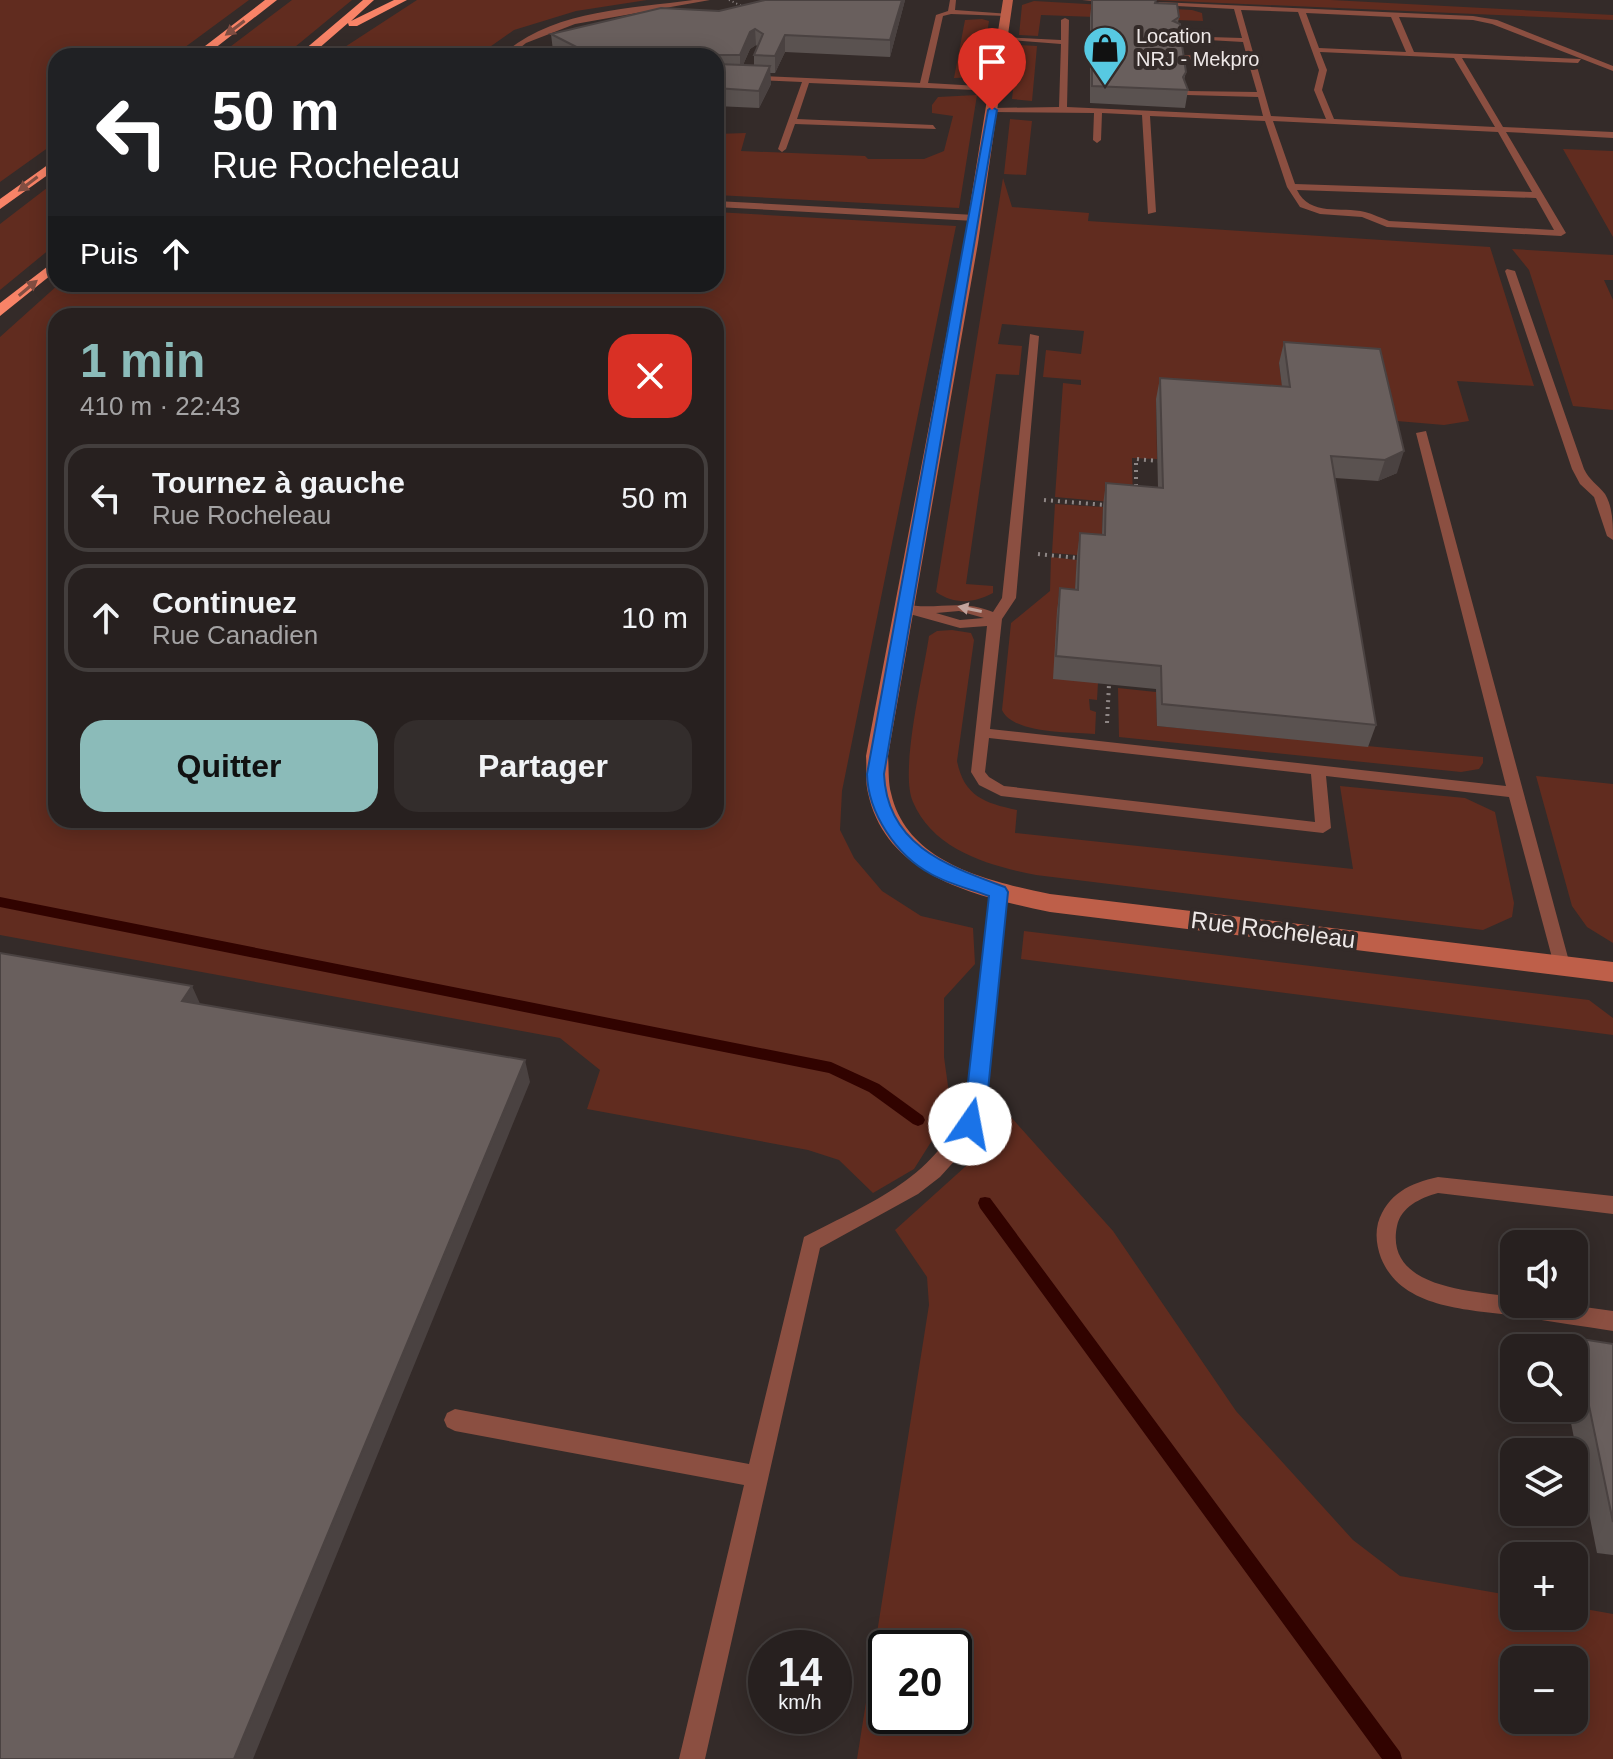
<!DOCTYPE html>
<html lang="fr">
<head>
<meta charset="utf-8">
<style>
  :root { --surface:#27201f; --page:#332d2c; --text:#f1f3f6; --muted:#a4a3a4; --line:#433e3d; --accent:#8bbbb9 }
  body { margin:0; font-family:Helvetica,sans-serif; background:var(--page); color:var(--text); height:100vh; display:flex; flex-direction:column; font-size:30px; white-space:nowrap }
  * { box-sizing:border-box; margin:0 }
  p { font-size:26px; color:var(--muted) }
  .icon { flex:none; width:44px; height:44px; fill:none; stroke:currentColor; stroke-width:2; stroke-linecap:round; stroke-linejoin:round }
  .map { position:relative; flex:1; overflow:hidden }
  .drawer { position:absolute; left:48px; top:308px; width:676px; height:520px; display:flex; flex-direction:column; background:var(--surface); border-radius:24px; box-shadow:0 4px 20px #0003,0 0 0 2px var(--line) }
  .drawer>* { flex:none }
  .guide { position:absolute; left:48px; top:48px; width:676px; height:244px; border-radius:24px; box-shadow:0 4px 20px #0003,0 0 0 2px var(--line); background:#202124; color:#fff; overflow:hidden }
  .buttons { position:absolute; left:1500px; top:1230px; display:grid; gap:16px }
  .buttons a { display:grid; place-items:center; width:88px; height:88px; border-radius:16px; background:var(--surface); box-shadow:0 4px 20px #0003,0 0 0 2px var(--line); font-size:40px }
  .speed { position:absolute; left:748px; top:1630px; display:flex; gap:16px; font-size:40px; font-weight:700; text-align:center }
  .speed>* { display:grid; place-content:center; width:104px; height:104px; border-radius:50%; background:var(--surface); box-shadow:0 4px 20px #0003,0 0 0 2px var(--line); line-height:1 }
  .speed small { font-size:20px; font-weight:400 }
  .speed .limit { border:4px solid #111; border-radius:12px; background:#fff; color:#111 }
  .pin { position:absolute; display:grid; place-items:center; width:68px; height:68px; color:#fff; margin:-82px -34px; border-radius:50% 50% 50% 0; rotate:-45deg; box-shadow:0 0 8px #0007 }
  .pin .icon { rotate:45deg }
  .me { position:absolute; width:88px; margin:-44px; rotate:12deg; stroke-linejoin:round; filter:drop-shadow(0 0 6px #0008) }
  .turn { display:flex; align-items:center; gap:28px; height:168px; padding:0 32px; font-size:36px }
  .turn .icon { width:104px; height:104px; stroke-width:2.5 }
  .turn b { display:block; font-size:56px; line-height:68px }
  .then { display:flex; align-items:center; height:76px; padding:0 32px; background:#0003; gap:16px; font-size:30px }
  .round { display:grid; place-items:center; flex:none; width:84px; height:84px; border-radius:24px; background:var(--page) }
  .summary { display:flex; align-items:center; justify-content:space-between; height:136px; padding:0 32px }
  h1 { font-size:48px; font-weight:600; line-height:60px; color:var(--accent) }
  .action { display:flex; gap:16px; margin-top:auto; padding:16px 32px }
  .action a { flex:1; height:92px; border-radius:24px; background:var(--accent); color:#111; font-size:32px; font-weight:600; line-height:92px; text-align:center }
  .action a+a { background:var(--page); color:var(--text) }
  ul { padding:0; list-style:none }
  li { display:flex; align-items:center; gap:24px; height:108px; margin:0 16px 12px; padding:0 16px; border:4px solid var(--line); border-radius:24px }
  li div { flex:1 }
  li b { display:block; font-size:30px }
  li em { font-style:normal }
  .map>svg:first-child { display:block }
</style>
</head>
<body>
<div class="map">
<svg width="1613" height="1759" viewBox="0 0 1613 1759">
  <rect width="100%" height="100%" fill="#342b29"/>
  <!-- green -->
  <path fill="#612c1f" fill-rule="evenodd" d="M0,0H249L173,56H56V142L0,182Z
    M292,0H352L284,56H218Z
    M417,0H647L576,11L514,30L477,56H331Z
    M1152,0H1331L1613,15V20Z
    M1034,1L1192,10L1202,13L1203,21L1041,15L1038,36L1019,35L1022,5Z
    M982,19L989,21L980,77L954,78L965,20Z
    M1018,45L1037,46L1032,101L1012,99Z
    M977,95L959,208L716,195V151H722L726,137L716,134L746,133L741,151L865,156L868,159H924L944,151L953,116L932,113V105L938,97Z
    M1010,119L1032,121L1026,175L1004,174Z
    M1563,149L1613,151V237Z
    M1003,178L1012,207L1089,213L1088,221L1490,247L1534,386L1457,381L1469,421L1444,425L1385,420L1279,363L1285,408L1156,399L1157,459L1132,458L1133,504L1055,497L1063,383L1081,385V380L1043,377L1046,350L1081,354L1084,331L1002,324L998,344L1022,346L1019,375L996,374L966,584L993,586V593C974,603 955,605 936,592Z
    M56,181V244L0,290V224Z
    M716,212L956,226L842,791L840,830L854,858L882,891L921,916L973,928L975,964L944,998V1057L952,1115L943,1123L914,1169L873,1193L839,1160L808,1150L587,1109L600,1070L560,1038L0,935V337L59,284H716ZM56,316H716V820H56Z
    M1512,249L1613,255V280H1604L1613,300V410L1573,406L1529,270Z
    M1055,504L1103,507L1101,557L1052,553Z
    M1051,557L1077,560L1074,612L1098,683L1097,700L1089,699L1090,710L1096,712L1095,734C1071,732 1013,734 1002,710L1011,623L1050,591Z
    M952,630L971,633L974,640L957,761C964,796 984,803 1017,810L1015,833L1353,869L1340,786L1465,798L1495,812L1514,903L1512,917L1483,930L1036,875C990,866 933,850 913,802C899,771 924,672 929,636L937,631Z
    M1118,688L1156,692L1157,726L1483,757V763L1479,769L1461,772L1119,737Z
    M1536,776L1613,784V943L1587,927L1572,906Z
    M1024,931L1589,1000L1613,1018V1035L1021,959Z
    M1001,1106L1113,1231L1236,1411L1353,1540L1400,1576L1514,1596V1616H1574V1607L1613,1614V1759H857L929,1305L927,1277L895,1230L966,1166L993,1150ZM886,1648H954V1716H886ZM1514,1660H1574V1720H1514Z"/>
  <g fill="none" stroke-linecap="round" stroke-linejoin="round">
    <!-- stream -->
    <path fill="#310300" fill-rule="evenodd" d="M0,897L831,1062L879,1084L923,1116L925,1120L923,1124L918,1126L913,1124L869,1092L829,1073L0,907Z
      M985,1197L990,1198L1400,1752L1402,1759H1382L980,1208L978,1203L980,1198Z"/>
    <!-- path-far1 -->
    <path stroke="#8e8685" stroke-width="2" stroke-dasharray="1 3" stroke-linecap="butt" d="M729,0L746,8"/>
    <!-- path -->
    <path stroke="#8e8685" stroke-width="4" stroke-dasharray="2 5" stroke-linecap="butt" d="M1136,493V459L1158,461
      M1044,500L1106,505
      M1038,554L1077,558
      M1107,723L1109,684"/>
    <!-- lane -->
    <path fill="#8b4f41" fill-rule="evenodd" d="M693,0H710L575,24L526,43L510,56H501C551,10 629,9 693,0Z
      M950,0H956L955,10L1010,14L1006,16L951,14L943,16L928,83L996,87L999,91L809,83L797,119L933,125L936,129L795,124L786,149L782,152L778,149L802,82L716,78V74L920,83L936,15L948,11Z
      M1082,0H1127L1131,2L1127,4Z
      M1159,2L1473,16L1497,20L1613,66V71L1492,24L1473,20L1399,17L1414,52L1581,59L1578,63L1462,58L1503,127L1613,132V138L1506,132L1566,233L1561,236L1387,227L1362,217L1320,214L1300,207L1287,187L1265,121L1150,116L1156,212L1148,214L1142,115L1102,113L1101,140L1097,143L1093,140L1094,113L992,112L988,110L992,108L1059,107L1061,44L998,39L1002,37L1061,40V20L1065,18L1069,20L1067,107L1263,116L1258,97L1187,95L1183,93L1187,91L1257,92L1248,61L1179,59L1175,57L1179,55L1247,57L1243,42L1173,38L1177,36L1242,38L1234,9L1157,5ZM1241,10L1298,12L1319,70L1314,90L1326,119L1271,116ZM1306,13L1391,17L1406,52L1319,48ZM1320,52L1454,58L1495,127L1334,119L1322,90L1327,70ZM1273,121L1498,132L1532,192L1295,184ZM1297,190L1536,198L1554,230L1389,221C1381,218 1373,214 1365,212C1341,206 1310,217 1297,190Z
      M716,201L975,215L980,218L975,221L716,207Z
      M1507,269L1515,271L1584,469C1589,480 1598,485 1605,494C1613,507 1613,525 1613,540L1607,536L1594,497L1580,484L1572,469L1505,271Z
      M1030,334L1039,336L1016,598L1002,619L990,729L1506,786L1416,433L1426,431L1570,965L1568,970H1556L1554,965L1509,797L1326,776L1331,828L1323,833L1001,796L979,785L971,772L987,626L960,628L899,611L897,608L904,604C935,611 960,598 993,612L1002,598ZM959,611L984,618L960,620L936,613ZM989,738L1311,774L1315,822L1004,786L989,777L985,772Z
      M999,886L1007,892L986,1100L973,1133L958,1157L940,1177L918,1194L820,1248L705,1759H679L744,1485L455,1431L447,1427L444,1420L447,1413L455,1409L749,1464L804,1237C873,1201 938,1178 968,1100L991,892Z
      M1438,1177L1613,1196V1214L1438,1193C1420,1198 1401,1207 1397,1226C1384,1289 1474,1291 1514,1297V1304H1563L1613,1311V1331C1581,1326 1548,1321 1516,1316C1470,1309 1402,1310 1381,1258C1377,1247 1375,1235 1378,1223C1387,1194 1410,1183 1438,1177Z"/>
    <!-- secondary -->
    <path fill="#be5f49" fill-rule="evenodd" d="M1003,0H1013L978,243L888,756C889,768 888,782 891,793C907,864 989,881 1050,894L1613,962V982L1050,912C978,897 886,877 868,793C865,782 867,768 866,756L964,243Z"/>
    <!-- highway -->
    <path fill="#f88367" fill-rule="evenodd" d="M265,0H277L205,56H192Z
      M363,0H374L351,21L394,0H407L357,26H349L348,23L310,56H297Z
      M56,159V169L0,209V199Z
      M56,260V271L0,316V303Z"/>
  </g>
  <!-- wall -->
  <path fill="#5a5250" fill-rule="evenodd" d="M765,0H905L890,57L785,52L775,73H770L771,84L759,108L716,106V56H563L553,51L551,34L719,11ZM756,45L758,47L754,55V65H743L750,49Z
    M1092,0L1155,3L1179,17L1178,23L1180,44L1186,72L1184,80L1188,90L1185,108L1090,103V17Z
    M1284,342L1397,473L1378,481L1335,478L1376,725L1368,747L1157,726L1156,689L1053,679L1057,611L1060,588L1075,590L1077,555L1080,533L1102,535L1103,505L1106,483L1158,488L1156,399L1160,378L1282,387L1279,363Z
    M1575,1338L1613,1344V1555L1597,1553L1568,1408H1574V1348H1567Z"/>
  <!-- shaded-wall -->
  <path fill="#4a4241" d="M902,0H905L890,57V40Z
    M755,29L756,45L750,49L740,72V55L750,32Z
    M785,35V52L775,73V56Z
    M770,66L771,84L759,108V91Z
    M1404,451L1397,473L1378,481L1385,460Z
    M192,986L202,1008L182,1001Z
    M525,1060L530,1082L253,1759H234Z"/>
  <!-- building -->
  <path fill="#695f5d" stroke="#4a4241" stroke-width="2" d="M765,0H902L890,40L785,35L775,56L754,55L763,34L755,29L750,32L740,55H713V56H594L551,34L661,8L719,11Z
    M1092,0H1156L1155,3L1177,4L1179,17L1173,21L1180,24L1181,35L1175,41L1182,45L1186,72L1183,77L1188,90L1092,86Z
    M716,64L770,66L759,91L716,88Z
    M1284,342L1380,349L1404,451L1385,460L1331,456L1376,725L1162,704L1161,666L1056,656L1060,588L1078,590L1080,533L1105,535L1106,483L1163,488L1160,378L1290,387Z
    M0,953L192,986L182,1001L525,1060L234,1759H0Z
    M1575,1338L1613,1344V1522Z"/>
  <!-- one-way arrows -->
  <defs><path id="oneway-solid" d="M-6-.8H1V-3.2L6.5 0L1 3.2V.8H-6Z" transform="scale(2)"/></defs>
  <g fill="#824e42">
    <use href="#oneway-solid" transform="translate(235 28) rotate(143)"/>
    <use href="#oneway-solid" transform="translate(28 184) rotate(143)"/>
    <use href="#oneway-solid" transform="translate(28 288) rotate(-40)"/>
  </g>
  <use fill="#c1a39c" href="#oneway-solid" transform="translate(970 609) rotate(-168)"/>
  <!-- route -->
  <path fill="#1a73e8" stroke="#114b97" stroke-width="2" d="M992,107L997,110L884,774C887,846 948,866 1005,887L1008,892L987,1100L978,1130L970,1133L963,1130L960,1124L966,1100L989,896C970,889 949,884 931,874C896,855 868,813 867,774L988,110Z"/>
  <!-- icons -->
  <defs>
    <g id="shop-pin" transform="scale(2.3)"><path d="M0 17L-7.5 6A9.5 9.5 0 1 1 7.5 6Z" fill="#57c9e2" stroke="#342b29"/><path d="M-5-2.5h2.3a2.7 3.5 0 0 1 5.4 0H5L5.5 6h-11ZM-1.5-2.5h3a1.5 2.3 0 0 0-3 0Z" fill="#111"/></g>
  </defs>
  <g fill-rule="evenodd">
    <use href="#shop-pin" x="1105" y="48"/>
  </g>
  <g text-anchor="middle" stroke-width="8" stroke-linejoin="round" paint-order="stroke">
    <!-- far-poi labels -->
    <g font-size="20" fill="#eee8e7" stroke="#342b29" text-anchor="start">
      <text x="1136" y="43">Location<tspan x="1136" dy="23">NRJ - Mekpro</tspan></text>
    </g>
    <!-- street labels -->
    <g font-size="24" fill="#eee8e7" stroke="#342b29">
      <text transform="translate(1273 930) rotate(7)" y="8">Rue Rocheleau</text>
    </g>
  </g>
</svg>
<div class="buttons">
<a><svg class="icon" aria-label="sound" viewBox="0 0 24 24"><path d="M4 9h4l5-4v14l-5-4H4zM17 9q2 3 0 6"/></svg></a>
<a><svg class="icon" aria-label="search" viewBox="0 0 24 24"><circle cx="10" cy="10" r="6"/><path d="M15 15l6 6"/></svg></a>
<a><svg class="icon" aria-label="layers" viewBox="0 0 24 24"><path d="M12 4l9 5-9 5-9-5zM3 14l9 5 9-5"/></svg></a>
<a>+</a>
<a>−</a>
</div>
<div class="speed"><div>14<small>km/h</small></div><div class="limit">20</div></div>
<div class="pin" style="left:992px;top:110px;background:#d93025"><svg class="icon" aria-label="arrive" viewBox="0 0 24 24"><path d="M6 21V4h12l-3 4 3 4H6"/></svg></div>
<svg class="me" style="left:970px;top:1124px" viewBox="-20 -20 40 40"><circle r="19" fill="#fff"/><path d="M0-13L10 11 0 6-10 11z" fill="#1a73e8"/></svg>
<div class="guide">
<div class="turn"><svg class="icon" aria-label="left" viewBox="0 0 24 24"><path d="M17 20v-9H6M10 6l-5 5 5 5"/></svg><div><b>50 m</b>Rue Rocheleau</div></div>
<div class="then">Puis<svg class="icon" aria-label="ahead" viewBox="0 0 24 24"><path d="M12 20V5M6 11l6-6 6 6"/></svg></div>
</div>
<section class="drawer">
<div class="summary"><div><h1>1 min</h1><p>410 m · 22:43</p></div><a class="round" style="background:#d93025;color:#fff"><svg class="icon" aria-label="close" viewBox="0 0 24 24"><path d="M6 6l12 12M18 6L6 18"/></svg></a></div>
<ul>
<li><svg class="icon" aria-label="left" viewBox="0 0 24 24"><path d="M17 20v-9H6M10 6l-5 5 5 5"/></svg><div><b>Tournez à gauche</b><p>Rue Rocheleau</p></div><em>50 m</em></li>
<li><svg class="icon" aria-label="ahead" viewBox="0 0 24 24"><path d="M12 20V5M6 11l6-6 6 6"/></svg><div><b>Continuez</b><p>Rue Canadien</p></div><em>10 m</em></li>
</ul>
<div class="action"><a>Quitter</a><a>Partager</a></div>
</section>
</div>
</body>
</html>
